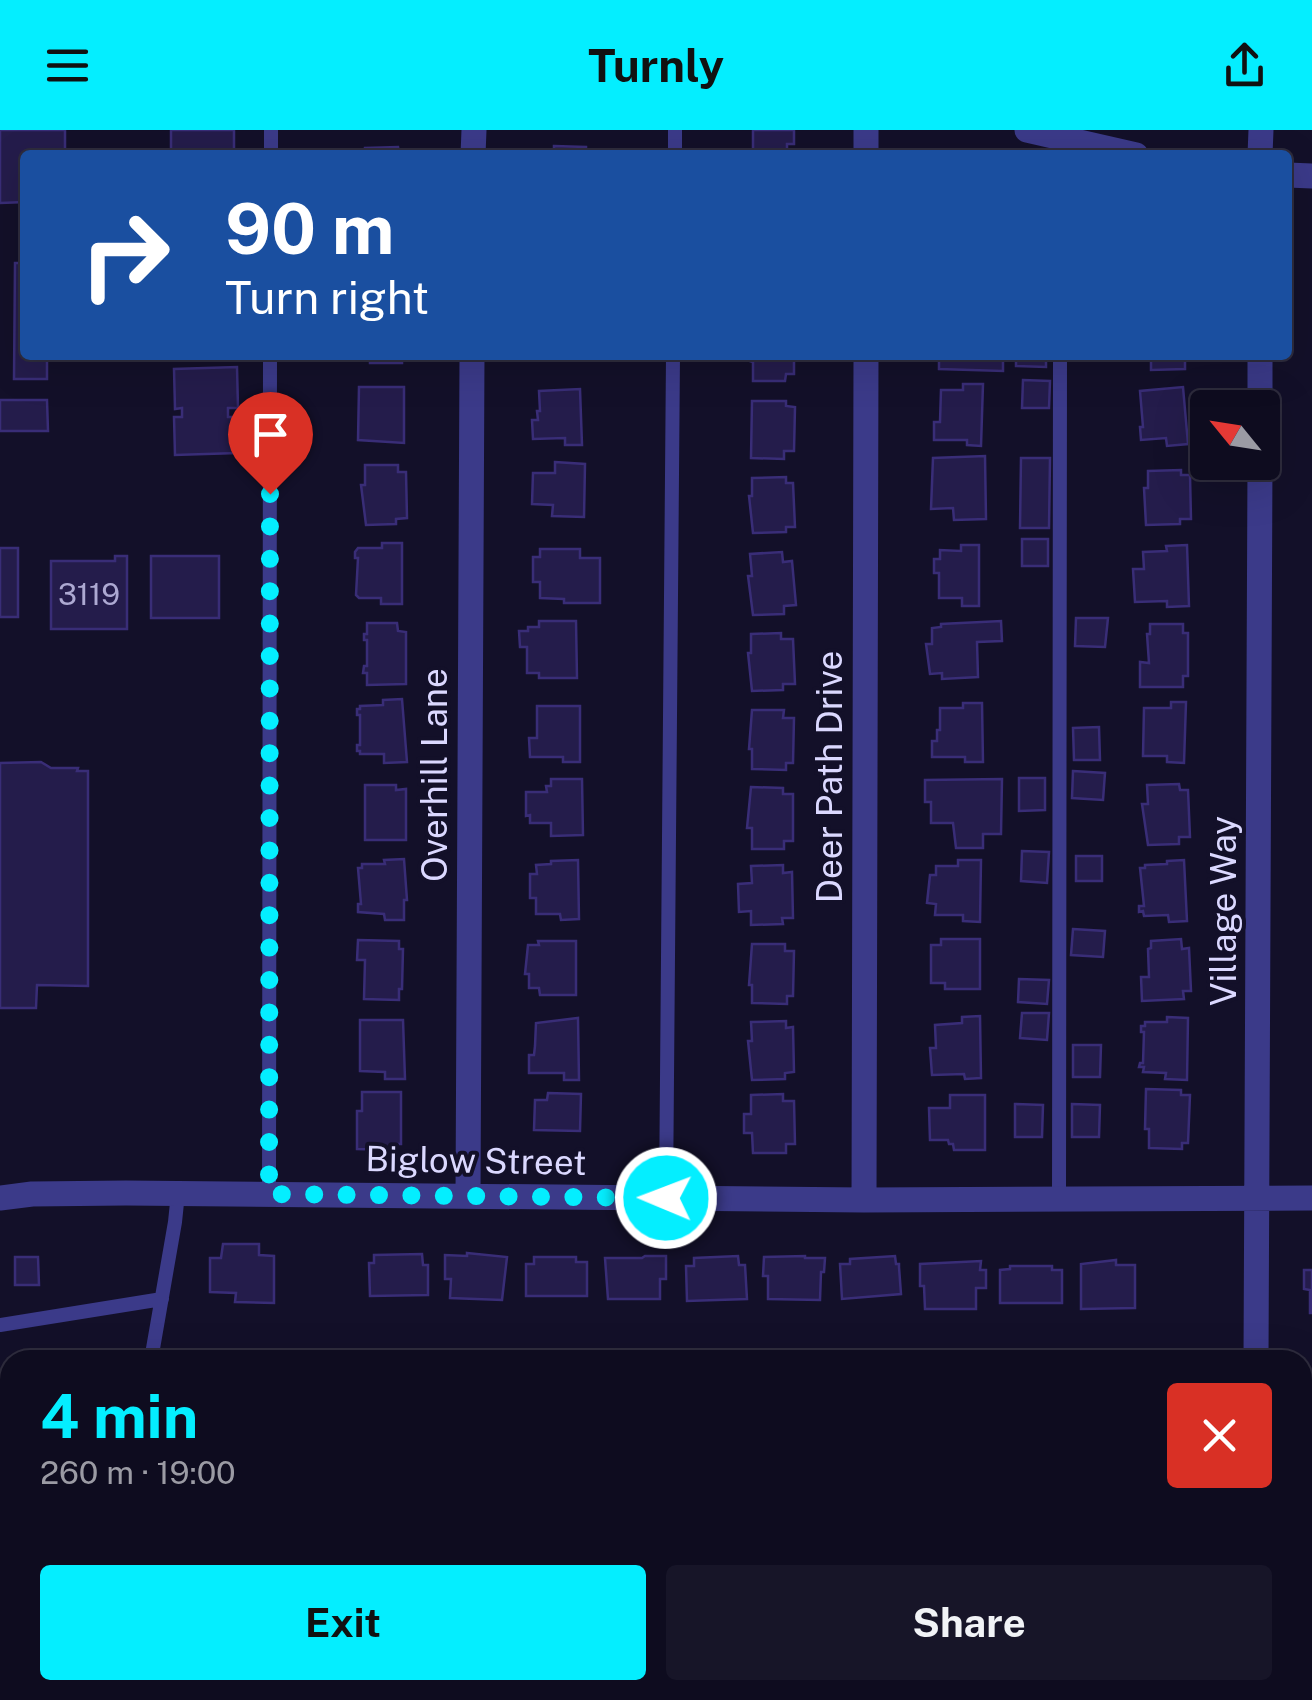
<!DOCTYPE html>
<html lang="en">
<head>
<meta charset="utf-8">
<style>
  :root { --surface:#0e0c1f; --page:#171528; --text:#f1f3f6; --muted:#9b9ba4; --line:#2e2c3d; --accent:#04eeff }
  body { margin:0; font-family:"Public Sans",sans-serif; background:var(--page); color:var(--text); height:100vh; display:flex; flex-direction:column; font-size:38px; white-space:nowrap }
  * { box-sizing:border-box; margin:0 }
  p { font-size:32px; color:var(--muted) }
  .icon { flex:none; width:55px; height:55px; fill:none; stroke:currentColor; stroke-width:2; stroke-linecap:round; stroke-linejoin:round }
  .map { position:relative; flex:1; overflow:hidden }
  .drawer { position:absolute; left:0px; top:1220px; width:1312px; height:350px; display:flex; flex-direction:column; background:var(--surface); border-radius:30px 30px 0 0; box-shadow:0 10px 40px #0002,0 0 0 2px var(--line) }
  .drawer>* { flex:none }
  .hud { position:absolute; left:20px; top:20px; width:1272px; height:210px; border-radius:10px; box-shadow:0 10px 40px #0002,0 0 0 2px var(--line); background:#1a4fa0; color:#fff; overflow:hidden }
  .needle { width:65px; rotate:300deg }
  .controls { position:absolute; left:1190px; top:260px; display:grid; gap:20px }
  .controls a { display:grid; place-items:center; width:90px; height:90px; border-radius:10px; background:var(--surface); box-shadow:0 10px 40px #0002,0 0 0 2px var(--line); font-size:50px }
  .pin { position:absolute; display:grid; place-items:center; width:85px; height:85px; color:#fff; margin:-102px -42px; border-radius:50% 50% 50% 0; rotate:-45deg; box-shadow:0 0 10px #0007 }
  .pin .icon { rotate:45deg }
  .me { position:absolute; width:110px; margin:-55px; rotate:271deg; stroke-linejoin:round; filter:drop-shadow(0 0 8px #0008) }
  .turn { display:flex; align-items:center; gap:35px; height:210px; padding:0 40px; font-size:45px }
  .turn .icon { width:130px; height:130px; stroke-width:2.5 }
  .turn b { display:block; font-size:70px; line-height:85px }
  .round { display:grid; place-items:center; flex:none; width:105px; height:105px; border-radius:10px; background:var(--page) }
  .head { display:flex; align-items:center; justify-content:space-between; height:170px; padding:0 40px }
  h1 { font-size:60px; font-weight:700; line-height:75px; color:var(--accent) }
  .button { display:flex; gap:20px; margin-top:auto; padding:20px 40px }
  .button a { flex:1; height:115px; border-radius:10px; background:var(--accent); color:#111; font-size:40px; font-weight:700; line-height:115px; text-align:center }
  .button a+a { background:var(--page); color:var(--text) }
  header { display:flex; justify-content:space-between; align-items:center; height:130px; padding:0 40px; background:var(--accent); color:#111; font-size:45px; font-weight:700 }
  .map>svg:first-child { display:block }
</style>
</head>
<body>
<header><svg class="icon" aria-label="menu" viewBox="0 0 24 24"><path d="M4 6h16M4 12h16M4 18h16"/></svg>Turnly<svg class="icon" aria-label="share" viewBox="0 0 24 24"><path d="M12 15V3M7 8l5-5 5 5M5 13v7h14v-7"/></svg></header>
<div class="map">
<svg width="1312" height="1570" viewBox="0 0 1312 1570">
  <rect width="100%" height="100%" fill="#131029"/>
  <!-- building -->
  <path fill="#241c4b" stroke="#392d77" stroke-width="2.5" d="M0,0H65V25H25V72L0,73Z
    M171,0H234V25H171Z
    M753,0H794V14H787V19L753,20Z
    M554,16L586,17V25H554Z
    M398,17L399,24L406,25H365V18Z
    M15,133H25V225H47V249H14Z
    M370,225H402V233H370Z
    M750,225H794V244H786L785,251H753V232L750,231Z
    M939,225H1003V241L939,239Z
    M1016,225H1046V237L1016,236Z
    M1147,225H1192V230H1185V239L1151,240V230H1147Z
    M237,237L238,278H228V287H236L237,323L175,325L174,287H182V278L175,279L174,239Z
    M1023,250L1050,251L1049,278H1022Z
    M963,254H983L981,316L967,315V310H934V292H940L941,260H963Z
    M359,257H404V313L358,310Z
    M1183,257L1188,314L1167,316L1166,308L1141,310L1140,297H1143L1140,261Z
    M580,259L582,315H565V308L533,309L532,290H538L537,281H540L539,261Z
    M0,270H47L48,301H0Z
    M752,271H786V276L795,277L794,321H784V329L751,328Z
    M985,326L986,389L954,390L953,378L931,379L933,328Z
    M1021,328H1050L1049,398H1020Z
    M555,332L585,334L584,387L552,386L553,375L532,374L533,343H555Z
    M365,335H398V342H406L407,388L396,389V394L366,395L361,355H365Z
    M1181,340V345H1190L1191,389H1180V394L1146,395L1144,358H1148V341Z
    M786,347V353H793L795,397H786V402L753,403L749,366H752V348Z
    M1022,409H1048V436H1022Z
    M382,413H402V474H381V468H359L356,465L358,428H355V422L358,418H382Z
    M961,415H979V476H962V468H939V443H934V429H940V420L961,421Z
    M1187,415L1189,476L1167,477V471L1135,472L1133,439H1144L1143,422L1167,421L1166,416Z
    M0,418H18V487H0Z
    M540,419H580V428H600V473H564V469L540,468V452H533V427H540Z
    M782,422L783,432L792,431L796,475L784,476V484L753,485L748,446H752L750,424Z
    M115,426H127V499H51V431H115Z
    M151,426H219V488H151Z
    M1076,488H1108L1105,517L1075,516Z
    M539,491H576L577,548H539V543H527V517H520L519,501H528V497H539Z
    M1001,491L1002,511L977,512L978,547L942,549V543L930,544L926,514H932V498L941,497V494Z
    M367,493H397L398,501L406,502V554L367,555V543H363L364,536H367V510H364V504H367Z
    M1150,494H1183V503H1188V546H1183V557H1140V532L1149,533L1147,504H1150Z
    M781,503V509H793L795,554H783V560L752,561L748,523H751V504Z
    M402,569L407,632L384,633V624H360V621H357V615H360V585H357V579H360V576L383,575V570Z
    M1171,572H1186L1184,633L1167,632V626H1143L1144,578H1171Z
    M963,573H982L983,632H965V627H932V611H937V600H940V578H963Z
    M537,576H580V632H563V627H530L529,608H537Z
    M752,580H784L783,588H794L793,633H786V640L752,639V619H749Z
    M1099,597L1100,630H1074L1073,598Z
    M41,632L51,638H78L77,641H88V856L37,855L36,878H0V633Z
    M1073,641L1105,643L1103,670L1072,668Z
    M1019,648H1045V680L1019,681Z
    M551,649H582L583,705L551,706V693H530V685L526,686V662H547L546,656H551Z
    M1002,649L1001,704H983V718H956L953,693H931V672H925V650Z
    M1179,654L1180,660H1188L1190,707H1179V714L1148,715L1142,674H1148L1147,655Z
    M365,655H396V660L406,659V710H365Z
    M751,657L783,658V664H793V711H784V719H752V698H747Z
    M1022,721L1049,722L1047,753L1021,751Z
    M1076,726H1102V751H1076Z
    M404,729L407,770H404V790H385L384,784L358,782V774H361L358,738H362V734H385L384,730Z
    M578,730L579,789L561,790L560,784H536V768H530V744H537L536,735L551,734V731Z
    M958,730H981L980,792L963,791V785H935L936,774L927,773L930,745H936V736H958Z
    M1184,730L1187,791L1169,792L1168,785L1144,786L1143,781L1139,782V776H1144L1140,738H1145V735L1167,734V731Z
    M783,735V743L792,742L793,788H782L783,794L751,795V781L739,782L738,754L752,753L751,736Z
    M1073,799L1105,801L1103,827L1071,825Z
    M941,809H980V859H945V853H931V815H941Z
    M1181,809L1182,819L1189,818L1191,861H1183L1184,869L1142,871L1141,847H1149L1148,819L1151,818V811Z
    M358,810L399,811V819H403L402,859H399V870L364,869L365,830H357Z
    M538,811H576V865H540L539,858H529V844H525L528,815H539Z
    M752,814H785V821H794L793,866H787V874L752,873V855H749Z
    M1019,849L1049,850L1047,874L1018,872Z
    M1022,883H1049L1047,910L1020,908Z
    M980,886L981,948L965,949L964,944L932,945L930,918H936L935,895L962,893V887Z
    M1167,887L1188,888L1187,950L1165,949L1166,943L1143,942L1144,937H1139L1140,933H1143L1144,902H1141V896H1145V892H1167Z
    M578,888L579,950H564V943H529V925H534L535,916L536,893Z
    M360,890H403L405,949H385V942L360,941Z
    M786,891V898L793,897L794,942L785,943V949L752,950L748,911H752L751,892Z
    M1073,915H1101L1100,947H1073Z
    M1146,959L1181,960V965H1190L1188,1013H1182V1019L1149,1018V999H1145Z
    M362,962H401V1014H393V1020L357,1019V981H362Z
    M548,963L581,964L580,1001L534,1000L535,970H547Z
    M783,964V971H794L795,1014H786V1023H753L752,1003H744V984H751V965Z
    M950,965H985V1020H954L953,1014H949L948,1010H930L929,978H950Z
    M1015,974L1043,975L1042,1007H1015Z
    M1072,974L1100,975L1099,1007H1072Z
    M223,1114H259V1125L274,1126V1173L235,1172L236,1163L210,1162V1128H221Z
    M467,1123L507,1127L502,1170L450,1168L451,1149H445V1125L467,1126Z
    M422,1124L423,1135H428V1165L370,1166L369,1133H374V1125Z
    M645,1126H666V1149H660V1169H608L605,1128H642Z
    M738,1126L739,1135H745L747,1169L687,1171L686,1136H694V1128Z
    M805,1126V1128H825L824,1142H821L820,1170L768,1169V1146H763L764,1127Z
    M895,1126L896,1134H899V1137L901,1164L842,1169L840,1134H850V1129Z
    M15,1127H38L39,1155H15Z
    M534,1127H576V1132H587V1166H526V1134H534Z
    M1116,1130V1135H1135V1178L1081,1179V1134Z
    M981,1131L980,1140H986V1158H976V1179H925L924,1156H920V1134Z
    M1010,1136H1052V1140H1062V1173H1000V1140L1010,1139Z
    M1304,1140H1312V1183H1310V1160L1304,1159Z"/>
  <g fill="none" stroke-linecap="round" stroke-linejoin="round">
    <!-- lane -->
    <path stroke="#3b3a89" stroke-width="14" d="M271,25V0
      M675,25V0
      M269,1064L270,225
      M666,1068L673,225
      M1059,1068L1060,225
      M0,1195L162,1169
      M151,1230L175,1092L178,1063
      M1302,1264L1312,1265
      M0,1295L10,1315
      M1302,1317H1312
      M1302,1392H1312
      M1302,1469L1312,1470
      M1302,1544L1312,1545
      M127,1560L129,1570
      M1200,1570L1219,1560"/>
    <!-- street -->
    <path stroke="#3b3a89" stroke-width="25" d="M1027,0L1136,25
      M473,25L474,0
      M866,25V0
      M1260,25L1261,0
      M1288,45L1312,46
      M1260,278V225
      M468,1066L472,225
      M0,1068L32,1064L126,1063L864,1070L1312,1068
      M864,1070L866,225
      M1256,1230L1260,332"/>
    <!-- secondary -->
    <path stroke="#6f70ff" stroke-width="25" d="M0,1499L10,1515
      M39,1560L47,1570"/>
  </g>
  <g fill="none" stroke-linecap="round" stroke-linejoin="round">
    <!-- route -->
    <path stroke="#04eeff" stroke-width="18" stroke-dasharray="0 32.4" d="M270,364L269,1064L666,1068"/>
  </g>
  <g text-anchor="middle" stroke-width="8" stroke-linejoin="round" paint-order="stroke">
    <!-- number labels -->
    <g font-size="30" fill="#ada9d2">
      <text x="89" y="475">3119</text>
    </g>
    <!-- street labels -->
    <g font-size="35" fill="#dbd8ff" stroke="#131029">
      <text transform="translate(435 645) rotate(-90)" y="12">Overhill Lane</text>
      <text transform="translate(830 647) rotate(-90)" y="12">Deer Path Drive</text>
      <text transform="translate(1224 781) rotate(-90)" y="12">Village Way</text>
      <text transform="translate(476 1031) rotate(1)" y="12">Biglow Street</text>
    </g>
  </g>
</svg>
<div class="controls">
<a><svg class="needle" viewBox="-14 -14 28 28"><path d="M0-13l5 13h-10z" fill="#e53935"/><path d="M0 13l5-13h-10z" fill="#9b9ba4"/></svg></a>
</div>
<div class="pin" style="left:270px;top:364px;background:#d93025"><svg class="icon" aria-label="arrive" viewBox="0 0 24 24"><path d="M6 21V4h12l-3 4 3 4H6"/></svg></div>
<svg class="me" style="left:666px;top:1068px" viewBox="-20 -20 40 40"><circle r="17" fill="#04eeff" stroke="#fff" stroke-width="3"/><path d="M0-11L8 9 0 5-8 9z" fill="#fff"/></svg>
<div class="hud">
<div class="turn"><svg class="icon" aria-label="right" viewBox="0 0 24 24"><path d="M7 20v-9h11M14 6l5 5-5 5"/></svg><div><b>90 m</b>Turn right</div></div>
</div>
<section class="drawer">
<div class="head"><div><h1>4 min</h1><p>260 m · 19:00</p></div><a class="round" style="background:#d93025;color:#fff"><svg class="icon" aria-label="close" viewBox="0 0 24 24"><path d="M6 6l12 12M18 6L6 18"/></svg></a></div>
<div class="button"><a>Exit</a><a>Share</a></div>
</section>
</div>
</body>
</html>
